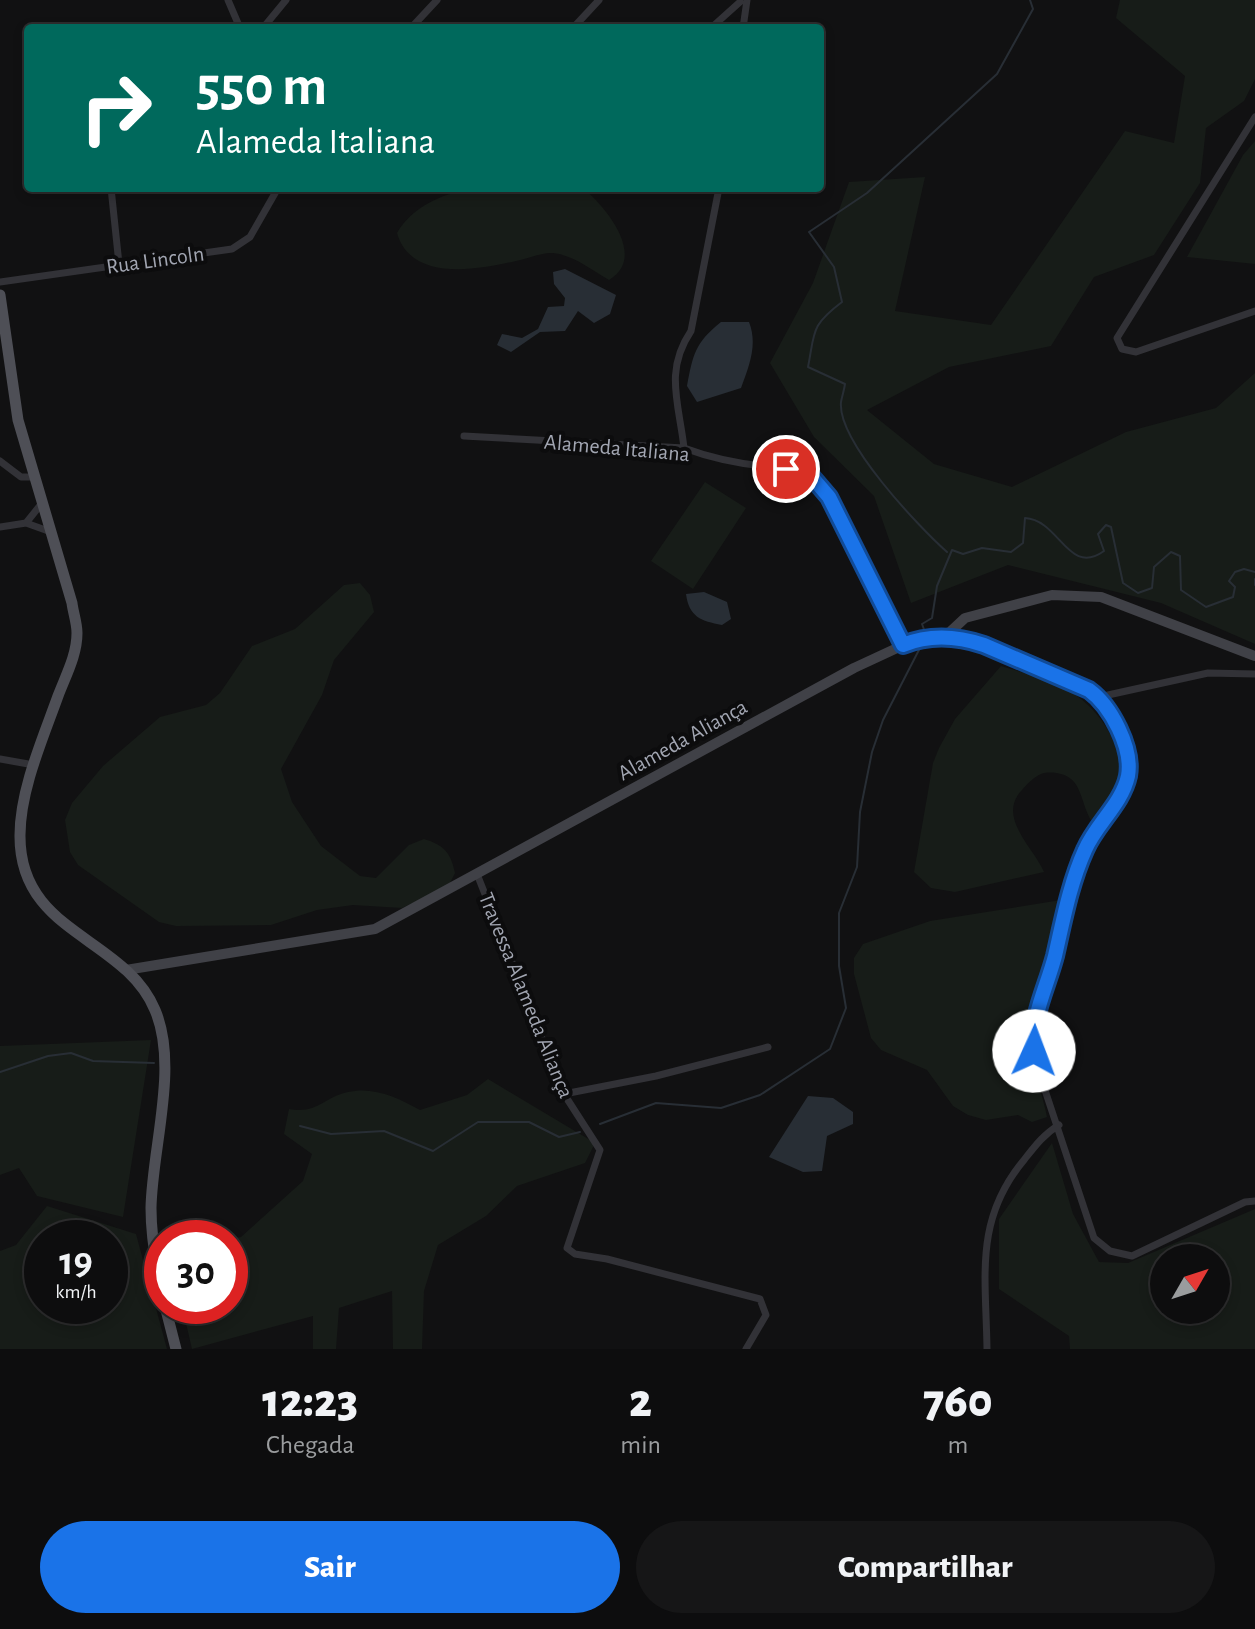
<!DOCTYPE html>
<html lang="pt">
<head>
<meta charset="utf-8">
<style>
  :root { --surface:#0d0d0e; --page:#161617; --text:#f1f3f6; --muted:#9a9c9e; --line:#2d2d2e; --accent:#1a73e8 }
  body { margin:0; font-family:"Alegreya Sans",sans-serif; background:var(--page); color:var(--text); height:100vh; display:flex; flex-direction:column; font-size:30px; white-space:nowrap }
  * { box-sizing:border-box; margin:0 }
  p { font-size:26px; color:var(--muted) }
  .icon { flex:none; width:44px; height:44px; fill:none; stroke:currentColor; stroke-width:2; stroke-linecap:round; stroke-linejoin:round }
  .map { position:relative; height:1349px; overflow:hidden }
  .details { display:flex; flex-direction:column; background:var(--surface); flex:1 }
  .details>* { flex:none }
  .banner { position:absolute; left:24px; top:24px; width:800px; height:168px; border-radius:8px; box-shadow:0 4px 12px #0003,0 0 0 2px var(--line); background:#00695c; color:#fff; overflow:hidden }
  .needle { width:52px; rotate:51deg }
  .fabs { position:absolute; left:1150px; top:1244px; display:grid; gap:16px }
  .fabs a { display:grid; place-items:center; width:80px; height:80px; border-radius:50%; background:var(--surface); box-shadow:0 4px 12px #0003,0 0 0 2px var(--line); font-size:40px }
  .speed { position:absolute; left:24px; top:1220px; display:flex; gap:16px; font-size:40px; font-weight:700; text-align:center }
  .speed>* { display:grid; place-content:center; width:104px; height:104px; border-radius:50%; background:var(--surface); box-shadow:0 4px 12px #0003,0 0 0 2px var(--line); line-height:1 }
  .speed small { font-size:20px; font-weight:400 }
  .speed .limit { border:12px solid #d22; background:#fff; color:#111 }
  .pin { position:absolute; display:grid; place-items:center; width:68px; height:68px; color:#fff; margin:-34px; border:4px solid #fff; border-radius:50%; box-shadow:0 2px 8px #0007 }
  .me { position:absolute; width:88px; margin:-44px; rotate:2deg; stroke-linejoin:round; filter:drop-shadow(0 0 6px #0008) }
  .turn { display:flex; align-items:center; gap:28px; height:168px; padding:0 40px; font-size:36px }
  .turn .icon { width:104px; height:104px; stroke-width:2.5 }
  .turn b { display:block; font-size:56px; line-height:68px }
  .eta { display:flex; justify-content:space-evenly; align-items:center; height:136px; text-align:center }
  .eta b { font-size:48px; font-weight:800; line-height:56px }
  .button { display:flex; gap:16px; margin-top:auto; padding:16px 40px }
  .button a { flex:1; height:92px; border-radius:48px; background:var(--accent); color:#fff; font-size:32px; font-weight:800; line-height:92px; text-align:center }
  .button a+a { background:var(--page); color:var(--text) }
  .map>svg:first-child { display:block }
</style>
</head>
<body>
<div class="map">
<svg width="1255" height="1349" viewBox="0 0 1255 1349">
  <rect width="100%" height="100%" fill="#111112"/>
  <!-- green -->
  <path fill="#171c18" fill-rule="evenodd" d="M1120,0H1255V79L1244,101L1206,128L1200,183L1154,255L1094,277L1051,346L949,367L867,410L934,464L1012,487L1126,432L1216,408L1255,373V644L1161,603L1008,565L911,603L874,496L814,437L770,363L813,283L849,182L925,177L895,311L991,325L1125,131L1174,143L1185,76L1116,18Z
    M1255,141V264L1187,257L1243,155Z
    M471,188H583C605,206 648,257 609,280C592,270 573,255 553,253C541,252 528,259 516,261C477,270 411,282 397,233C413,206 441,195 471,188Z
    M705,482L746,508L693,589L651,561Z
    M360,583L370,595L374,612L334,660L322,695L281,769L292,802L321,846L360,876L376,878L409,845L424,839C444,845 451,853 455,873L448,887L402,908L353,905L317,910L271,925L176,926L159,922L78,865L70,852L65,820L72,803L103,766L160,717L206,705L220,693L252,646L295,629L344,585Z
    M1001,666C1023,673 1047,678 1066,689C1097,705 1130,750 1118,788C1114,800 1102,814 1093,823C1083,810 1082,787 1071,779C1064,773 1050,771 1041,774C1034,777 1027,784 1022,790C996,817 1034,848 1044,872L955,892L931,888L914,872L933,763L939,748L955,719Z
    M1061,900C1054,949 1025,1001 1031,1051C1033,1073 1043,1095 1047,1117L1032,1122L1018,1115L986,1120L968,1115L953,1106L927,1070L881,1050L871,1038L854,974V958L863,944L930,921Z
    M151,1040L123,1217L37,1196L19,1168L0,1175V1046Z
    M488,1079L595,1143L585,1163L517,1186L486,1216L438,1245L424,1291L422,1349H393L392,1291L339,1308L336,1349H313V1316L192,1349L182,1306H230V1239L241,1237L303,1181L312,1154L284,1134L289,1109C318,1114 322,1098 348,1092C373,1086 399,1098 420,1110L467,1095Z
    M1052,1143L1073,1214L1099,1262L1128,1263L1255,1209V1349H1070L1069,1336L999,1289V1219ZM1164,1258H1216V1310H1164Z
    M47,1206L136,1234L167,1349H0V1251L16,1245ZM42,1238H110V1306H42Z"/>
  <!-- water -->
  <path fill="#282e35" d="M565,269L616,295L610,314L594,323L578,311L565,331L540,332L511,352L497,345L502,334L522,338L538,329L548,307L564,306L565,298L554,284L553,272Z
    M721,322H749C758,345 749,366 741,388L697,402L687,386C693,354 695,343 721,322Z
    M704,592L727,602L731,619L722,625C701,621 689,617 686,594Z
    M808,1096L833,1098L853,1112V1124L827,1136L822,1171L803,1172L769,1157Z"/>
  <g fill="none" stroke-linecap="round" stroke-linejoin="round">
    <!-- stream -->
    <path stroke="#282e35" stroke-width="2" d="M947,552C919,527 837,441 841,402C842,396 844,391 845,384L808,367C815,332 810,326 842,302L834,267L809,232L867,193L997,74L1033,9L1030,0
      M1255,579V585
      M926,635L922,624L932,618L937,586L952,550L963,554L982,548L1011,552L1023,543L1025,518C1060,520 1068,577 1104,551L1098,534L1106,525L1111,527L1123,583L1138,593L1152,588L1154,567L1171,552L1180,556L1181,590L1206,607L1233,597L1235,587L1229,581L1235,572L1244,569L1255,572
      M0,1072L48,1056L71,1053L93,1061L154,1063
      M600,1124L656,1103L721,1108L760,1095L830,1049L846,1008L839,966V913L857,867L860,812L872,752L883,720L922,644
      M300,1126L331,1134L384,1131L433,1151L478,1122H529L559,1137L580,1132"/>
    <!-- street -->
    <path stroke="#323237" stroke-width="7" d="M228,0L240,28
      M263,28L286,0
      M411,28L437,0
      M573,28L599,0
      M711,28L740,2
      M743,28L747,0
      M1255,117L1117,338L1122,349L1136,352L1255,311
      M111,188L119,264
      M0,282L232,249L250,237L278,188
      M464,436L684,448C724,463 763,468 805,469L829,497L903,645
      M684,448C679,403 664,371 691,331L719,188
      M0,461L21,477H35
      M26,523L42,503
      M0,527L26,523L51,532
      M938,637L966,639L1089,690L1110,713L1126,754L1129,766L1124,789L1095,831L1076,873L1054,958L1038,1002L1033,1033L1038,1069L1094,1238L1110,1251L1132,1256L1245,1202L1255,1201
      M1099,697L1208,673L1255,674
      M0,759L34,765
      M477,874L564,1094L600,1150L567,1248L575,1254L607,1259L760,1299L766,1315L746,1349
      M564,1094L656,1076L768,1047
      M987,1349C986,1276 974,1220 1024,1160C1035,1146 1044,1134 1059,1125"/>
    <!-- secondary -->
    <path stroke="#404147" stroke-width="10" d="M126,970L375,929L854,668L910,642L950,632L965,618L1052,595L1101,597L1255,656"/>
    <!-- primary -->
    <path stroke="#4e4f56" stroke-width="11" d="M0,295L18,420L72,603C73,612 77,623 77,633C77,655 66,675 58,696C43,738 20,790 20,835C19,934 124,936 155,1010C179,1066 152,1148 151,1208C151,1235 156,1265 162,1292
      M165,1306L176,1349"/>
  </g>
  <g fill="none" stroke-linecap="round" stroke-linejoin="round">
    <!-- route casing -->
    <g stroke="#114b97" stroke-width="20">
      <path id="route" d="M786,469H805L829,497L903,645C930,634 957,636 984,645L1089,690C1111,706 1133,748 1128,776C1122,804 1096,824 1085,850C1070,883 1063,921 1055,956C1046,990 1031,1015 1034,1051"/>
    </g>
    <!-- route -->
    <use href="#route" stroke="#1a73e8" stroke-width="14"/>
  </g>
  <g text-anchor="middle" stroke-width="8" stroke-linejoin="round" paint-order="stroke">
    <!-- street labels -->
    <g font-size="22" fill="#a2a6b2" stroke="#0c0c0d">
      <text transform="translate(155 259) rotate(-8)" y="8">Rua Lincoln</text>
      <text transform="translate(617 447) rotate(5)" y="8">Alameda Italiana</text>
      <text transform="translate(682 739) rotate(-29)" y="8">Alameda Aliança</text>
      <text transform="translate(527 995) rotate(68)" y="8">Travessa Alameda Aliança</text>
    </g>
  </g>
</svg>
<div class="fabs">
<a><svg class="needle" viewBox="-14 -14 28 28"><path d="M0-13l5 13h-10z" fill="#e53935"/><path d="M0 13l5-13h-10z" fill="#9a9c9e"/></svg></a>
</div>
<div class="speed"><div>19<small>km/h</small></div><div class="limit">30</div></div>
<div class="pin" style="left:786px;top:469px;background:#d93025"><svg class="icon" aria-label="arrive" viewBox="0 0 24 24"><path d="M6 21V4h12l-3 4 3 4H6"/></svg></div>
<svg class="me" style="left:1034px;top:1051px" viewBox="-20 -20 40 40"><circle r="19" fill="#fff"/><path d="M0-13L10 11 0 6-10 11z" fill="#1a73e8"/></svg>
<div class="banner">
<div class="turn"><svg class="icon" aria-label="right" viewBox="0 0 24 24"><path d="M7 20v-9h11M14 6l5 5-5 5"/></svg><div><b>550 m</b>Alameda Italiana</div></div>
</div>
</div>
<section class="details">
<div class="eta">
<div><b>12:23</b><p>Chegada</p></div>
<div><b>2</b><p>min</p></div>
<div><b>760</b><p>m</p></div>
</div>
<div class="button"><a>Sair</a><a>Compartilhar</a></div>
</section>
</body>
</html>
